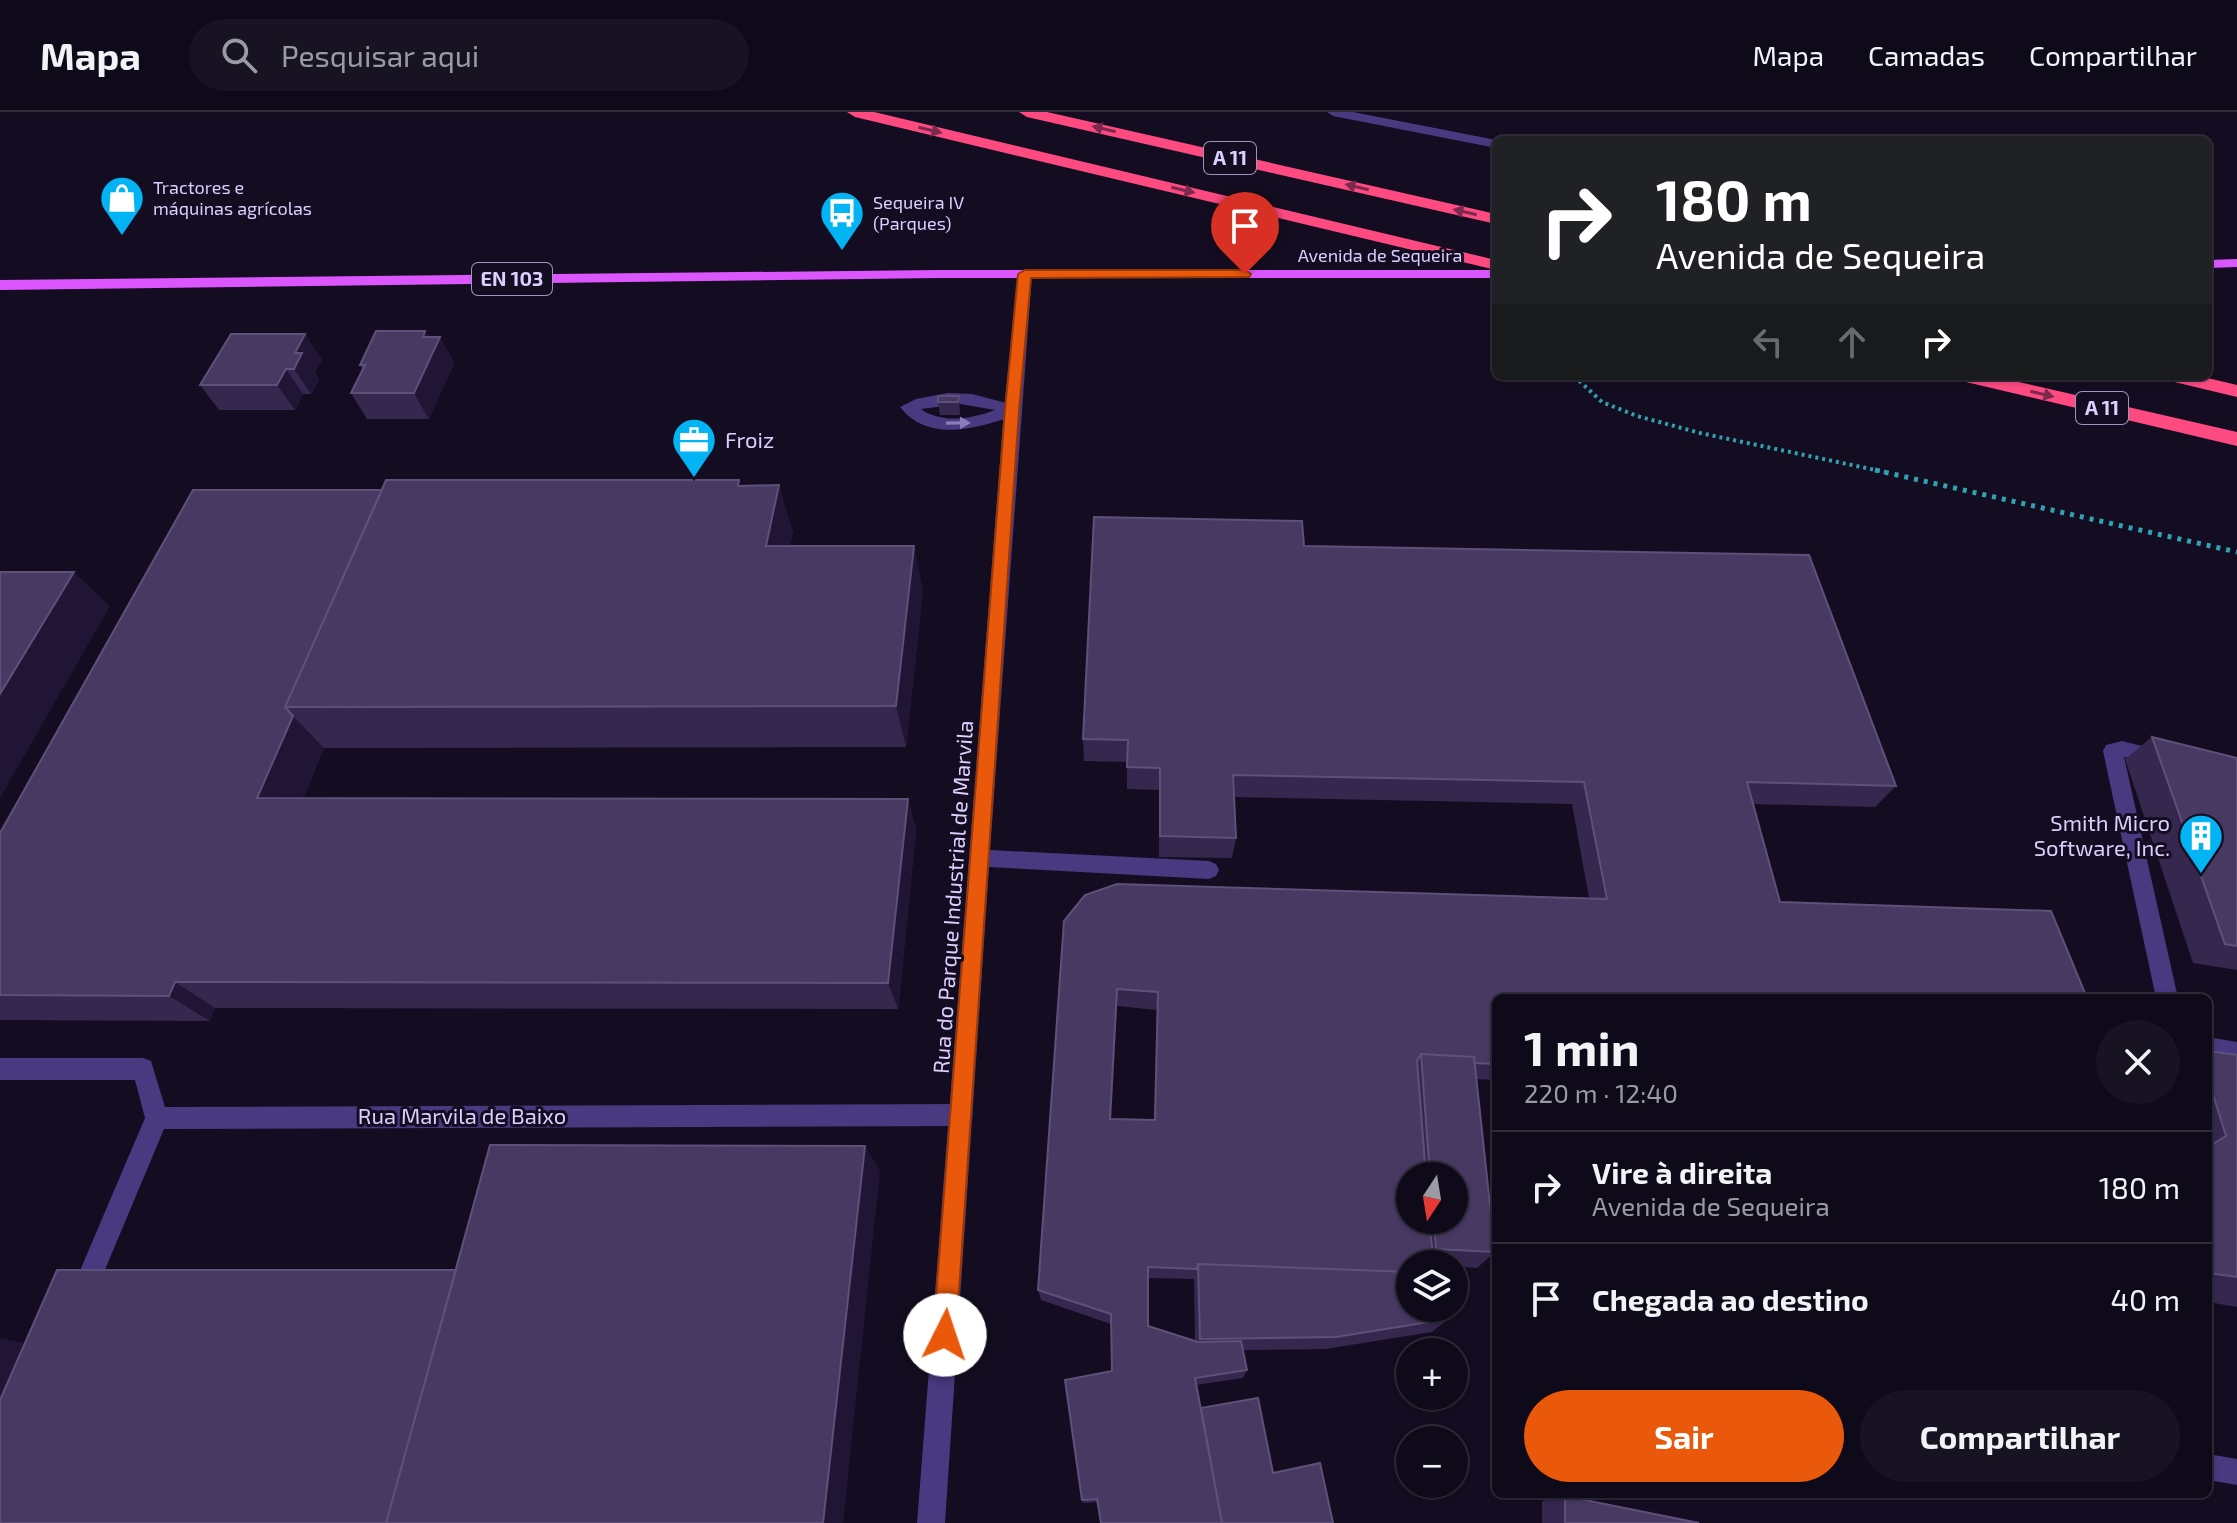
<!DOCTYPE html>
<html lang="pt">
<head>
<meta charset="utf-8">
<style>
  :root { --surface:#0f0a19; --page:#181322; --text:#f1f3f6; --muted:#9b9aa2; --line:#2f2b38; --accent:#ea580c }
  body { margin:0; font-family:"Exo 2",sans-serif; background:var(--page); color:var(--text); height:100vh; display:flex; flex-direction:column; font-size:30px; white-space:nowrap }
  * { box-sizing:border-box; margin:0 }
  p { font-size:26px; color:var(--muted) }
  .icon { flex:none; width:44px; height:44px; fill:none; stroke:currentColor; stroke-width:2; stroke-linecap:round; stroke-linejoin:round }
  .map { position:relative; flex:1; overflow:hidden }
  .side { position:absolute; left:1492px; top:882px; width:720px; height:504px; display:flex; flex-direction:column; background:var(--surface); border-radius:12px; box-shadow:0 2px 6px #0004,0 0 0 2px var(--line) }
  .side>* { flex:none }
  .guide { position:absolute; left:1492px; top:24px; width:720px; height:244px; border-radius:12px; box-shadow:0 2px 6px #0004,0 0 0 2px var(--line); background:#202124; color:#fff; overflow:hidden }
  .needle { width:52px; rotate:192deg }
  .fabs { position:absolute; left:1396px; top:1050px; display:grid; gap:16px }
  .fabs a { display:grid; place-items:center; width:72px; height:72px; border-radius:50%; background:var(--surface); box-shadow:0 2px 6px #0004,0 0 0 2px var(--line); font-size:40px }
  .pin { position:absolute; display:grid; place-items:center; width:68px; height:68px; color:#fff; margin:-82px -34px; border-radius:50% 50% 50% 0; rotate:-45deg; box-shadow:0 0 8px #0007 }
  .pin .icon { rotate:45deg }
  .me { position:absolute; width:88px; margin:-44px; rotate:4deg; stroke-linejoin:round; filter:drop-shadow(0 0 6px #0008) }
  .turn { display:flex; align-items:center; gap:28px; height:168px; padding:0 32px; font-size:36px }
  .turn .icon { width:104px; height:104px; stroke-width:2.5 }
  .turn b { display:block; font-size:56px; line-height:68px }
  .lanes { display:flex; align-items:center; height:76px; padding:0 32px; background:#0003; justify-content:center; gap:40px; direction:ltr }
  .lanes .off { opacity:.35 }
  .round { display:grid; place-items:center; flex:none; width:84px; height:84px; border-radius:42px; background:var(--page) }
  .head { display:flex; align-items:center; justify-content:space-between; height:136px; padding:0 32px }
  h1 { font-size:48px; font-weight:700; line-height:60px }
  .primary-button { display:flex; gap:16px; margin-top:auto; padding:16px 32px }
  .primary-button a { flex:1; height:92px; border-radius:48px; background:var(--accent); color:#fff; font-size:32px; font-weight:700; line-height:92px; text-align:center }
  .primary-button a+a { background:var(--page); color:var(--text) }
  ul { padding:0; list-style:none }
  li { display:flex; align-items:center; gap:24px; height:112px; padding:0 32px; border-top:2px solid var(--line) }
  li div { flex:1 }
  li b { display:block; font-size:30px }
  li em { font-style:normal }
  header { display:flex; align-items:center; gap:48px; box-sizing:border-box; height:112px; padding:0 40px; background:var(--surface); border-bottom:2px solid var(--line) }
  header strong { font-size:38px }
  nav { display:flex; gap:44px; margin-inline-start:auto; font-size:28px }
  .search { width:560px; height:72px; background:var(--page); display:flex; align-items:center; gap:20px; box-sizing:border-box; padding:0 28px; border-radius:44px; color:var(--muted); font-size:30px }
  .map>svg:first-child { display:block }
</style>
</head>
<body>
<header>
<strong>Mapa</strong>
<div class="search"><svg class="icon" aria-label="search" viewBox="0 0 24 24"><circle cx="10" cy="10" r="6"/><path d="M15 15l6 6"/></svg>Pesquisar aqui</div>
<nav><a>Mapa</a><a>Camadas</a><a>Compartilhar</a></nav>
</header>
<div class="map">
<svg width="2237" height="1411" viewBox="0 0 2237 1411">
  <rect width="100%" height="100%" fill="#140d21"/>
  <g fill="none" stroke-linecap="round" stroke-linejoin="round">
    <!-- path-far1 -->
    <path stroke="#2fa3b1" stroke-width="4" stroke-dasharray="3 4" stroke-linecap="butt" d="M1574,264L1602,290L1637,304L1700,321L1885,360"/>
    <!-- path -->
    <path stroke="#2fa3b1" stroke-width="5" stroke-dasharray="4 6" stroke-linecap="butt" d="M1875,358L2237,440"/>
    <!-- service -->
    <path fill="#483980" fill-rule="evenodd" d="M948,281L972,282L1018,294L1020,298L1018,302C980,316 929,332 900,295L916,287ZM960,292L995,298C972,307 941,312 921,297Z
      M2122,629L2166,640L2169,646L2166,652L2159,654L2124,645L2178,886H2156L2103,639L2106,633Z
      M2208,925L2237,930V952L2208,947Z
      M0,946H143L151,949L165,995L961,992L969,995L973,1003L969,1011L961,1014L164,1017L91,1191L82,1194L73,1191L70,1182L145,1006L135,968H0Z
      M2208,1342L2237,1347V1373L2208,1368Z"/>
    <!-- minor -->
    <path fill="#483980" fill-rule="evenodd" d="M1327,0H1353L1496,28V36L1333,4Z
      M1025,158L1032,162L990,738L1209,749L1216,752L1219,758L1216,764L1209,767L989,755L945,1411H917L1004,298L1018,162Z"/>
    <!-- primary -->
    <path fill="#db57fd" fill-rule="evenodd" d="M2237,147V155L2208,156V148Z
      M939,158H1496V166H939L0,178V168Z"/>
    <!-- motorway -->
    <path fill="#fd4b82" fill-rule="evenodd" d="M847,0H874L1496,148V158L855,5Z
      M1019,0H1047L1496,102V112L1027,5Z
      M1957,264H1993L2237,320V334L1966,270Z
      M2164,264H2199L2237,273V285L2166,268Z"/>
  </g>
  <!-- wall -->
  <path fill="#36274f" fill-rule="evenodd" d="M425,219L429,225H440L454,251L429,307H367L351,281L363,258L360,253Z
    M305,222L322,248L315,260L319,267L311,282H303L295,298H219L200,273Z
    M959,284L960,303H940L938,290Z
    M741,374L793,419L790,434L923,478L906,635L324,636L303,686L908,687L916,717L898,897L215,896L210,909L0,908V721L382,378Z
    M1304,434L1896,674L1875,695L1753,692L1496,886V968L1476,967L1495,1140L1477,1156L1454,1154V1152H1410L1448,1207L1432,1220L1325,1237L1243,1238L1247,1258L1243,1266L1196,1273L1201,1296L1273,1361L1333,1411L1098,1390L1083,1391L1082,1388L1112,1259L1111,1212L1041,1188L1038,1178L1064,809L1589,786L1572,692L1234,685L1236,726L1232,746L1159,745V678L1127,677V650L1084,649L1083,627ZM1117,894L1157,898L1154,1008L1111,1007ZM1410,1064H1454V1108H1410ZM1148,1166L1194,1167L1195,1230L1148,1214Z
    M2152,625L2237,646V858L2193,851L2125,647Z
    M2208,939L2237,943V1195L2208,1190Z
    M1565,1384L1699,1411H1542V1389Z"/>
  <!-- shaded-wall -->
  <path fill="#211535" d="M425,219L435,236L440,225L454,251L429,307L414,281L423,225Z
    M305,222L322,248L315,260L319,267L311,282L294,257L295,241Z
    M286,257L303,282L295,298L277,273Z
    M779,373L793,419L781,478L766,434Z
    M914,434L923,478L906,635L896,594Z
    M74,460L110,494L0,686V582Z
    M293,604L324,636L290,716L257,686Z
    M908,687L916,717L898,897L888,871Z
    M175,870L215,896L210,909L169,884Z
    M1117,877V894L1111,1021L1110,1007Z
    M865,1034L880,1059L843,1411H823Z
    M0,1226L28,1232L0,1296Z"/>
  <!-- building -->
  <path fill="#473962" stroke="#5f507a" stroke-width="2" fill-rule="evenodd" d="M376,219H425L423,225H440L414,281H351L365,253H360Z
    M231,222H305L295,241H302L294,257H286L277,273H200Z
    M938,284H959L958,290H938Z
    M386,368H739L738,374L779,373L766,434H914L896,594L285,595Z
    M193,378H382L285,595L293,604L257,686L908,687L888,871L175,870L169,884L0,883V721Z
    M1094,405L1302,409L1304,434L1809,443L1896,674L1747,670L1780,790L2051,799L2087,886H1496V952L1474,951V945L1421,942L1417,949L1426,1064H1410V1108H1429L1434,1152H1410V1160L1198,1152L1197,1157L1148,1155V1214L1198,1230L1241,1229L1247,1258L1195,1266L1222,1411H1101L1097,1387L1082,1388L1065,1268L1112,1259L1111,1202L1038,1178L1064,809L1085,783L1117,772L1607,787L1584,670L1233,663L1236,726L1160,724V656L1127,655L1128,628L1083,627ZM1117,877L1158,880L1155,1008L1110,1007Z
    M0,460H74L0,582Z
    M2152,625L2237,646V834L2225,832Z
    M2208,939L2237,943V1165L2208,1161V1035L2226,1024L2208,966Z
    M1421,942L1474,945L1495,1140L1436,1137L1434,1108H1454V1064H1430Z
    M490,1033L865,1034L823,1411H386Z
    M1198,1152L1410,1160V1196H1446L1448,1207L1336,1225L1200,1227Z
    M57,1158H456L386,1411H0V1288Z
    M1258,1286L1273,1361L1320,1351L1333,1411H1222L1201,1296Z
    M1565,1384L1699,1411H1565Z"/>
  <!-- one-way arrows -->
  <defs><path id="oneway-solid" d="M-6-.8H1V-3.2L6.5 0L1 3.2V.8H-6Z" transform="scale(2)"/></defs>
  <g fill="#7d294d">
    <use href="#oneway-solid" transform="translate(1104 17) rotate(-167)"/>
    <use href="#oneway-solid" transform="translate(930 18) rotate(13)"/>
    <use href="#oneway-solid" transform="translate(1357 75) rotate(-167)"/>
    <use href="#oneway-solid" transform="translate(1183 78) rotate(13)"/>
    <use href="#oneway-solid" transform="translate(1465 100) rotate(-167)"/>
    <use href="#oneway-solid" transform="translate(2042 282) rotate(13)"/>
  </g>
  <use fill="#8b7cb9" href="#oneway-solid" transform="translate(958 311) rotate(-1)"/>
  <!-- route -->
  <path fill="#ea580c" stroke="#983908" stroke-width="2" d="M1245,158L1251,162L1249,165L1031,166L1019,298L956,1223L953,1231L945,1234L937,1231L933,1223L1005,298L1018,162L1025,158Z"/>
  <!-- icons -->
  <defs>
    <g id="shop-pin" transform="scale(2.3)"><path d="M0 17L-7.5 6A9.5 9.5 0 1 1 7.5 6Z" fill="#03b4f5" stroke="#140d21"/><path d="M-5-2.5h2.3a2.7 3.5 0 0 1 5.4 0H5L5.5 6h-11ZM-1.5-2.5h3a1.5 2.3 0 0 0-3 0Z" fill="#fff"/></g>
    <g id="bus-pin" transform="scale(2.3)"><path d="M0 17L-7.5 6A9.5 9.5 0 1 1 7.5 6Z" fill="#03b4f5" stroke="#140d21"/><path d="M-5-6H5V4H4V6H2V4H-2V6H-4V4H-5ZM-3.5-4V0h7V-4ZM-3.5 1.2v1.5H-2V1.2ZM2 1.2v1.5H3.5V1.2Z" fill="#fff"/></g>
    <g id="office-pin" transform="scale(2.3)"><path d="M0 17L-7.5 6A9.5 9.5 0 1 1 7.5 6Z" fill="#03b4f5" stroke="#140d21"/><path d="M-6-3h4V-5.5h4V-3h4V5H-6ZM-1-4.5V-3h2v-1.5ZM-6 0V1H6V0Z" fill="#fff"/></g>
    <g id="building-pin" transform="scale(2.3)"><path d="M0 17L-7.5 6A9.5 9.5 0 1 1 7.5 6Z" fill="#03b4f5" stroke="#140d21"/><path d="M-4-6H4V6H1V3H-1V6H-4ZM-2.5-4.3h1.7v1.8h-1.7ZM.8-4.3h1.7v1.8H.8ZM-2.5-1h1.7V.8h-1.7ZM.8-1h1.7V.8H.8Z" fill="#fff"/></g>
  </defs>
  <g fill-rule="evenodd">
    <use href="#shop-pin" x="122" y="86"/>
    <use href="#bus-pin" x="842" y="101"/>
    <use href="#office-pin" x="694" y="328"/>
    <use href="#building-pin" x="2201" y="724"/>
  </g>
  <g text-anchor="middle" stroke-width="6" stroke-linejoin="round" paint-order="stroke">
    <!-- far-poi labels -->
    <g font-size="18" fill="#dccefe" stroke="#140d21" text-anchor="start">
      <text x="153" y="82">Tractores e<tspan x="153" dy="21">máquinas agrícolas</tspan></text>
      <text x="873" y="97">Sequeira IV<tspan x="873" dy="21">(Parques)</tspan></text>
    </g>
    <!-- far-street labels -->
    <g font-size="18" fill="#dccefe" stroke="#140d21">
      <text x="1380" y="150">Avenida de Sequeira</text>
    </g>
    <!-- shield labels -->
    <g fill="#140d21" stroke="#a094bc" stroke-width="2">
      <rect x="1204" y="30" width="52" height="32" rx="6"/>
      <rect x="472" y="151" width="80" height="32" rx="6"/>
      <rect x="2076" y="280" width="52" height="32" rx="6"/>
    </g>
    <g font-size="20" font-weight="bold" fill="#dccefe">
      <text x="1230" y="53">A 11</text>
      <text x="512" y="174">EN 103</text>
      <text x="2102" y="303">A 11</text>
    </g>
    <!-- poi labels -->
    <g font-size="22" fill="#dccefe" stroke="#140d21" text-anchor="start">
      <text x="725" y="336">Froiz</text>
      <text x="2170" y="719" text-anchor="end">Smith Micro<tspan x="2170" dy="25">Software, Inc.</tspan></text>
    </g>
    <!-- street labels -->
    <g font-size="22" fill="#dccefe" stroke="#140d21">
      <text transform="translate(953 785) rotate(-86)" y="8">Rua do Parque Industrial de Marvila</text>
      <text x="462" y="1012">Rua Marvila de Baixo</text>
    </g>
  </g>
</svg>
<div class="fabs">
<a><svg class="needle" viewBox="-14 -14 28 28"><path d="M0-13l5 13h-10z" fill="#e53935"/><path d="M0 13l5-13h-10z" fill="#9b9aa2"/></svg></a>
<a><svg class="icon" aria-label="layers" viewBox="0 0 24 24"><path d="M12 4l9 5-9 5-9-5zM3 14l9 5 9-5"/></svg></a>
<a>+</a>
<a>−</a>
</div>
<div class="pin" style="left:1245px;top:162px;background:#d93025"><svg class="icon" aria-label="arrive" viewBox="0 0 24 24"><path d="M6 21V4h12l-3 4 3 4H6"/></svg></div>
<svg class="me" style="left:945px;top:1223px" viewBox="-20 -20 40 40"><circle r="19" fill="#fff"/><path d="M0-13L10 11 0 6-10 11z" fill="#ea580c"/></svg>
<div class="guide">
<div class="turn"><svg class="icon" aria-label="right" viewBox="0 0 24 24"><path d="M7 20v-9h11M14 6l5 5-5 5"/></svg><div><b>180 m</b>Avenida de Sequeira</div></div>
<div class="lanes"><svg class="icon off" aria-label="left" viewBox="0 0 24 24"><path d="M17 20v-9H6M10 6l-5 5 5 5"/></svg><svg class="icon off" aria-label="ahead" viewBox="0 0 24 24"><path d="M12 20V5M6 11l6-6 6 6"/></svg><svg class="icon" aria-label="right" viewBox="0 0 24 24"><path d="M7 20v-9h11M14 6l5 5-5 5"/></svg></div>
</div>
<section class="side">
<div class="head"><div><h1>1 min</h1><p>220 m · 12:40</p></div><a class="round"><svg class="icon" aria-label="close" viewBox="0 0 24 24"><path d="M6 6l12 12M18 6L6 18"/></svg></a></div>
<ul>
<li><svg class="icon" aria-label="right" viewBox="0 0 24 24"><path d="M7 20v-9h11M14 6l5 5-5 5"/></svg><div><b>Vire à direita</b><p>Avenida de Sequeira</p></div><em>180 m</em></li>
<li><svg class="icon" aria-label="arrive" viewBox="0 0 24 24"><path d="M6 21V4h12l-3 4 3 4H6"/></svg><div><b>Chegada ao destino</b></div><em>40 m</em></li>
</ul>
<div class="primary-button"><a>Sair</a><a>Compartilhar</a></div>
</section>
</div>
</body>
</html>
